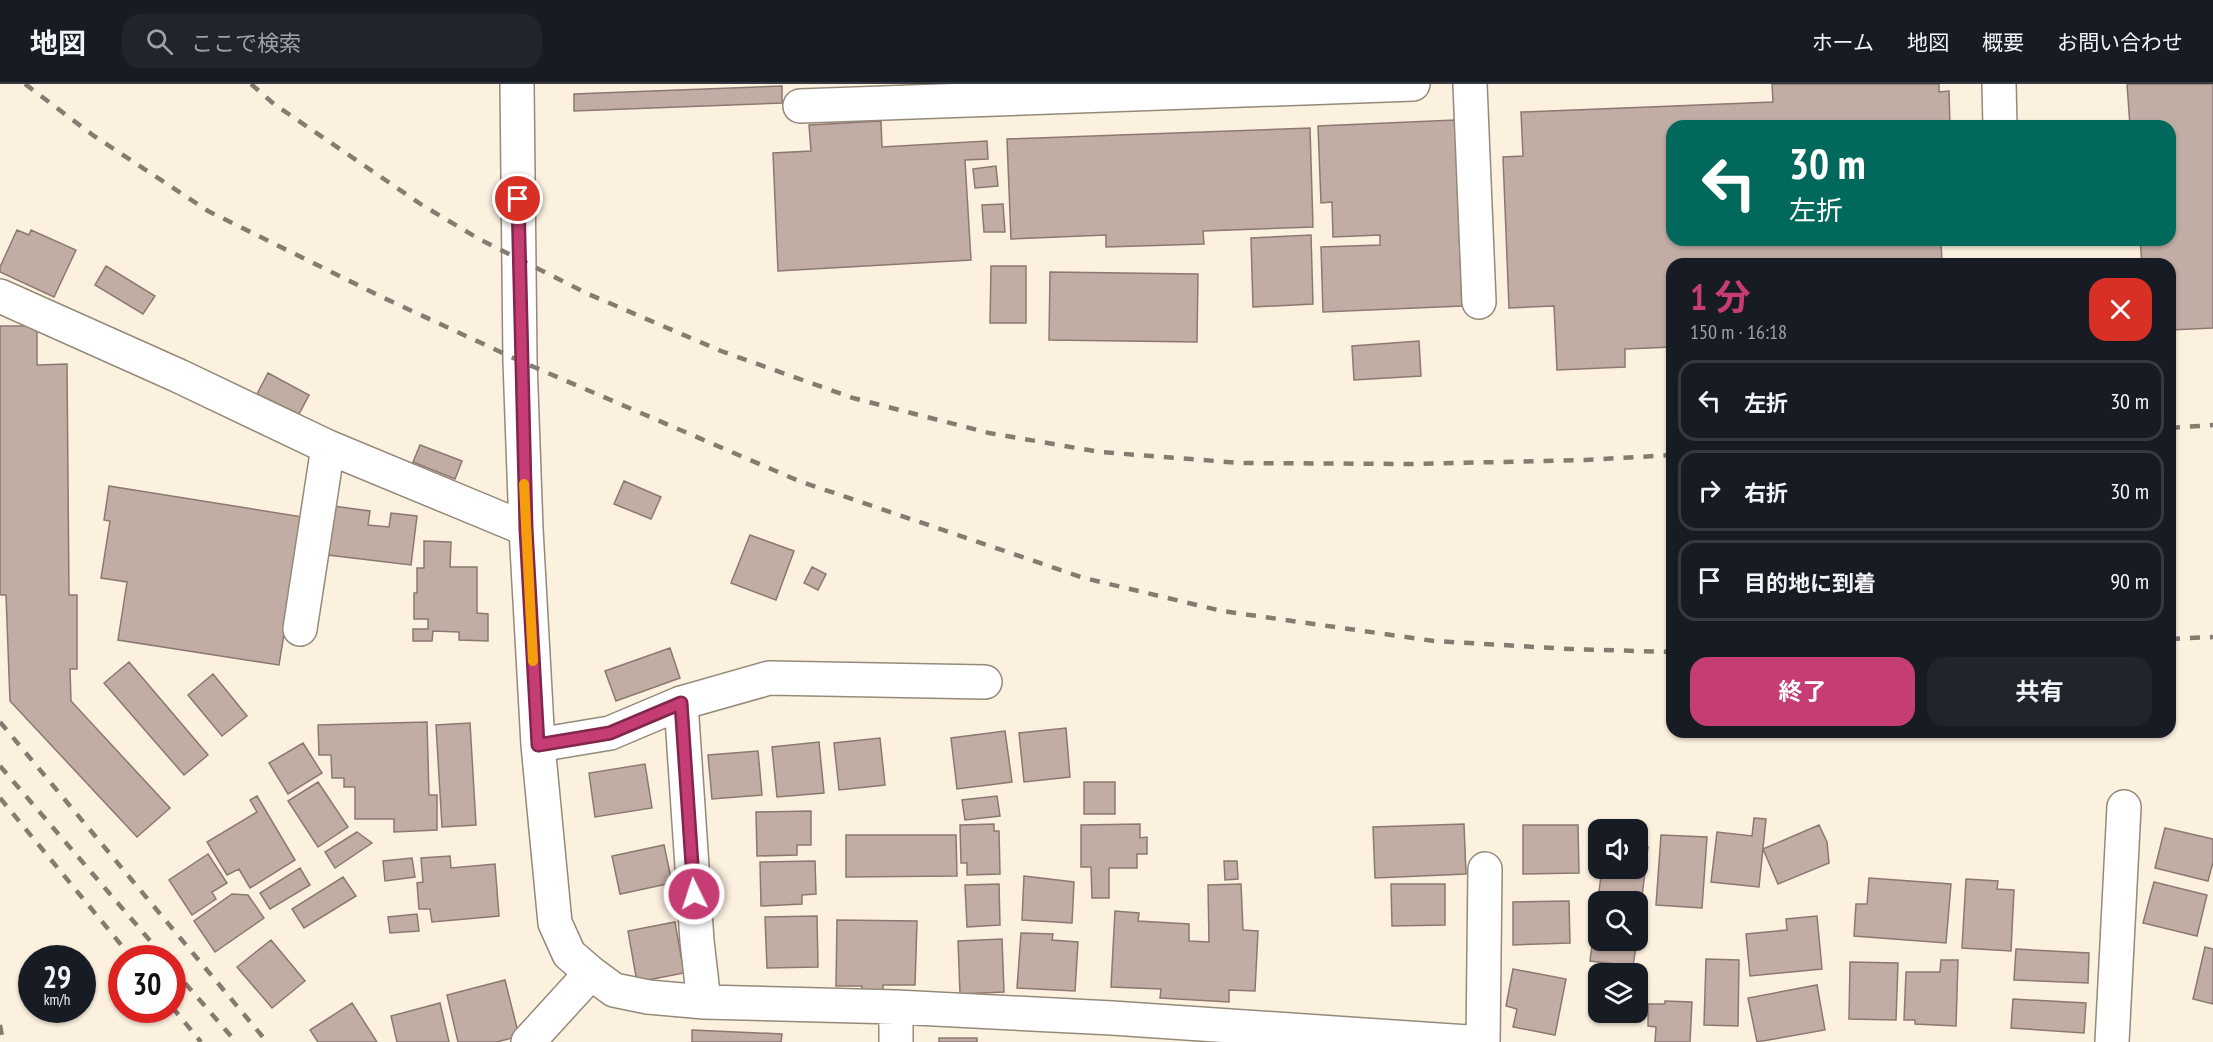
<!DOCTYPE html>
<html lang="ja">
<head>
<meta charset="utf-8">
<style>
  :root { --surface:#171b24; --page:#20242c; --text:#f1f3f6; --muted:#9ea1a6; --line:#363941; --accent:#c63c74 }
  body { margin:0; font-family:"PT Sans Narrow","Noto Sans JP",sans-serif; background:var(--page); color:var(--text); height:100vh; display:flex; flex-direction:column; font-size:22px; white-space:nowrap }
  * { box-sizing:border-box; margin:0 }
  p { font-size:20px; color:var(--muted) }
  .icon { flex:none; width:33px; height:33px; fill:none; stroke:currentColor; stroke-width:2; stroke-linecap:round; stroke-linejoin:round }
  .map { position:relative; flex:1; overflow:hidden }
  .drawer { position:absolute; left:1666px; top:174px; width:510px; height:480px; display:flex; flex-direction:column; background:var(--surface); border-radius:18px; box-shadow:0 2px 4px #0004 }
  .drawer>* { flex:none }
  .top-card { position:absolute; left:1666px; top:36px; width:510px; height:126px; border-radius:18px; box-shadow:0 2px 4px #0004; background:#00695c; color:#fff; overflow:hidden }
  .fabs { position:absolute; left:1588px; top:735px; display:grid; gap:12px }
  .fabs a { display:grid; place-items:center; width:60px; height:60px; border-radius:12px; background:var(--surface); box-shadow:0 2px 4px #0004; font-size:30px }
  .speed { position:absolute; left:18px; top:861px; display:flex; gap:12px; font-size:30px; font-weight:700; text-align:center }
  .speed>* { display:grid; place-content:center; width:78px; height:78px; border-radius:50%; background:var(--surface); box-shadow:0 2px 4px #0004; line-height:1 }
  .speed small { font-size:15px; font-weight:400 }
  .speed .limit { border:9px solid #d22; background:#fff; color:#111 }
  .pin { position:absolute; display:grid; place-items:center; width:51px; height:51px; color:#fff; margin:-26px; border:3px solid #fff; border-radius:50%; box-shadow:0 2px 6px #0007 }
  .me { position:absolute; width:66px; margin:-33px; rotate:356deg; stroke-linejoin:round; filter:drop-shadow(0 0 4px #0008) }
  .turn { display:flex; align-items:center; gap:21px; height:126px; padding:0 24px; font-size:27px }
  .turn .icon { width:78px; height:78px; stroke-width:2.5 }
  .turn b { display:block; font-size:42px; line-height:51px }
  .round { display:grid; place-items:center; flex:none; width:63px; height:63px; border-radius:18px; background:var(--page) }
  .summary { display:flex; align-items:center; justify-content:space-between; height:102px; padding:0 24px }
  h1 { font-size:36px; font-weight:700; line-height:45px; color:var(--accent) }
  .cta { display:flex; gap:12px; margin-top:auto; padding:12px 24px }
  .cta a { flex:1; height:69px; border-radius:18px; background:var(--accent); color:#fff; font-size:24px; font-weight:700; line-height:69px; text-align:center }
  .cta a+a { background:var(--page); color:var(--text) }
  ul { padding:0; list-style:none }
  li { display:flex; align-items:center; gap:18px; height:81px; margin:0 12px 9px; padding:0 12px; border:3px solid var(--line); border-radius:18px }
  li div { flex:1 }
  li b { display:block; font-size:22px }
  li em { font-style:normal }
  header { display:flex; align-items:center; gap:36px; box-sizing:border-box; height:84px; padding:0 30px; background:var(--surface); border-bottom:2px solid var(--line) }
  header strong { font-size:28px }
  nav { display:flex; gap:33px; margin-inline-start:auto; font-size:21px }
  .search { width:420px; height:54px; background:var(--page); display:flex; align-items:center; gap:15px; box-sizing:border-box; padding:0 21px; border-radius:18px; color:var(--muted); font-size:22px }
  .map>svg:first-child { display:block }
</style>
</head>
<body>
<header>
<strong>地図</strong>
<div class="search"><svg class="icon" aria-label="search" viewBox="0 0 24 24"><circle cx="10" cy="10" r="6"/><path d="M15 15l6 6"/></svg>ここで検索</div>
<nav><a>ホーム</a><a>地図</a><a>概要</a><a>お問い合わせ</a></nav>
</header>
<div class="map">
<svg width="2213" height="958" viewBox="0 0 2213 958">
  <rect width="100%" height="100%" fill="#fcf0df"/>
  <!-- building -->
  <path fill="#c2ada5" stroke="#8c7871" stroke-width="1.5" d="M1772,0H1939V8L1949,7L1950,42H1672V156H1941L1942,180H1672V263L1625,265V283L1557,286L1554,222L1509,224L1503,73L1523,72L1521,28L1773,18Z
    M2127,0H2213V244L2170,246V180H2142L2140,156H2170V42H2130Z
    M782,2V19L574,27V10Z
    M1455,36L1462,222L1323,228L1321,163L1380,161V151L1333,153L1332,118L1321,119L1318,42Z
    M881,37L882,63L987,57L988,75L965,76L971,176L778,187L773,69L811,67L809,41Z
    M1310,44L1313,143L1203,147L1204,160L1106,163V151L1011,155L1007,55Z
    M996,82L998,102L975,104L973,85Z
    M1003,120L1005,148H984L982,121Z
    M17,146L29,151L31,146L76,166L54,213L0,188V183Z
    M1311,151L1313,220L1253,223L1251,154Z
    M106,182L155,212L143,230L95,201Z
    M991,182H1026V239H990Z
    M1050,188L1198,190L1197,258L1049,256Z
    M0,242H37V281L67,280L69,511H77V585H70L71,617L170,724L137,753L10,617L6,511H0Z
    M1419,257L1421,292L1354,296L1352,262Z
    M268,289L309,311L299,330L257,310Z
    M420,361L462,377L455,395L413,378Z
    M624,397L661,413L651,435L614,420Z
    M109,402L303,433L279,581L118,556L127,498L101,494L110,437L104,436Z
    M333,422L370,427L368,441L389,443L391,429L417,432L411,481L328,471Z
    M750,451L794,467L776,516L731,499Z
    M424,457L451,458L450,483H477V529L488,530V557L459,556V548L433,547L432,557H413V545H428V535H414V509H417V484H424Z
    M812,483L826,490L818,506L804,499Z
    M670,564L680,594L616,617L605,587Z
    M129,578L208,671L184,691L104,599Z
    M213,590L247,632L222,652L188,611Z
    M427,638L429,711H437V746L394,748V735H355V703H344V694H332L331,671H319L318,641Z
    M470,639L476,741L442,743L436,641Z
    M1066,644L1070,693L1024,698L1019,649Z
    M1005,647L1012,698L957,705L951,654Z
    M880,654L885,701L839,706L834,659Z
    M819,658L824,709L777,713L772,663Z
    M303,659L322,689L288,710L269,679Z
    M758,667L762,711L712,715L708,671Z
    M645,680L652,724L595,733L589,689Z
    M318,698L348,743L318,763L288,717Z
    M1084,698H1115V730H1084Z
    M257,712L295,776L250,804L239,785L227,791L207,758L257,728L250,716Z
    M997,712L1000,732L965,736L962,716Z
    M811,727V761H797V771L757,772L756,728Z
    M1754,734L1766,735L1759,803L1711,798L1717,748L1752,752Z
    M994,740V747H999L1000,790L967,791V779H961L960,741Z
    M1140,740V754L1147,753V770H1137V784H1109V814H1092L1091,783H1081V741Z
    M1464,740L1466,790L1375,794L1373,743Z
    M1523,741H1578L1579,789L1523,790Z
    M1819,741L1827,758L1829,779L1778,800L1763,765Z
    M2165,744L2213,755V778L2208,797L2155,784Z
    M357,748L372,759L335,784L325,768Z
    M846,751H956L957,792L846,793Z
    M1661,751L1707,753L1702,824L1656,821Z
    M664,761L672,799L620,810L612,772Z
    M1638,762L1648,763L1638,846V818H1599V856H1637L1633,882L1590,877L1602,784H1638Z
    M208,770L227,799L212,808L216,815L192,831L169,796Z
    M450,772L451,784L495,780L499,832L432,838L430,825H419L417,799L423,798L421,774Z
    M412,774L415,793L385,797L383,777Z
    M815,777L816,810L802,811V820L761,822L760,778Z
    M1224,777H1237L1238,795L1225,796Z
    M300,784L310,801L270,825L260,809Z
    M1024,792L1074,798L1072,839L1022,836Z
    M343,793L356,812L304,844L292,825Z
    M1869,794L1951,800L1946,859L1854,852L1856,820H1867Z
    M1966,795L1998,797L1997,805L2014,806L2011,867L1962,864Z
    M2154,798L2207,811L2197,852L2143,839Z
    M999,800L1000,841L967,843L965,801Z
    M1241,800L1243,846L1258,847L1255,907L1229,906V918L1160,914L1161,905L1111,903L1115,827L1139,829L1138,837L1189,840V857L1209,858L1208,801Z
    M1391,800H1445V841L1392,842Z
    M232,810L248,811L264,834L215,868L194,837Z
    M1569,817L1570,859L1513,861V818Z
    M417,830L419,847L390,849L388,833Z
    M817,832L818,883L767,884L765,833Z
    M1817,832L1822,885L1750,892L1746,850L1787,846L1786,835Z
    M837,836L917,837L915,901H883V909H862V902H836Z
    M675,838L684,889L637,898L628,847Z
    M1021,849L1053,850L1052,856L1078,858L1075,907L1017,904Z
    M1002,855L1004,908L960,910L958,857Z
    M271,856L305,897L272,924L237,883Z
    M2205,863L2213,865V920L2193,915Z
    M2016,865L2089,869L2088,899L2014,896Z
    M1706,875L1739,876L1738,942L1704,941Z
    M1941,876H1958L1956,942L1915,940V936H1904L1906,888H1940Z
    M1850,878L1898,879L1896,936L1849,935Z
    M1513,885L1566,895L1555,951L1513,943L1517,925L1506,922Z
    M505,896L519,952L497,958H458L447,911Z
    M1817,901L1825,946L1757,958L1748,914Z
    M2013,915L2086,919L2084,949L2011,944Z
    M1665,917L1692,918L1690,958H1655L1656,943L1648,942V920H1665Z
    M352,919L377,958H318L310,946Z
    M440,919L449,958H397L391,932Z
    M692,946L782,950L781,958H692Z
    M939,954H977V958H939Z"/>
  <g fill="none" stroke-linecap="round" stroke-linejoin="round">
    <!-- minor casing -->
    <g stroke="#958a7a" stroke-width="36">
      <path id="minor" d="M517,0L520,277L526,445L538,661L555,839L569,870L591,889L614,906L648,913L704,918L896,923L1112,934L1468,958
        M1470,0L1479,218
        M1999,0L2000,42
        M800,22L1413,0
        M0,212L179,292L328,363L526,445
        M300,545L328,363
        M681,619L697,857L704,918
        M538,661L610,649L681,619L769,594L985,598
        M896,923V958
        M528,958L591,889
        M1483,958L1485,785
        M2112,958L2124,723"/>
    </g>
    <!-- minor -->
    <use href="#minor" stroke="#fff" stroke-width="33"/>
    <!-- rail -->
    <path stroke="#847c71" stroke-width="4.5" stroke-dasharray="10 10" stroke-linecap="butt" d="M25,0L94,52L208,127L384,214L520,277L799,397L1084,494L1222,527L1434,557L1570,565L1672,568
      M251,0L274,20L422,121L479,155L586,209L721,267L853,314L989,349L1100,368L1241,379L1413,380L1585,376L1672,371
      M2170,344L2213,341
      M2170,555L2213,553
      M0,638L267,958
      M0,682L165,874
      M0,714L132,874
      M172,884L236,958
      M172,923L201,958
      M0,941L3,958"/>
  </g>
  <g fill="none" stroke-linecap="round" stroke-linejoin="round">
    <!-- route casing -->
    <g stroke="#81274b" stroke-width="15">
      <path id="route" d="M518,115L526,445L538,661L610,649L681,619L694,810"/>
    </g>
    <!-- route -->
    <use href="#route" stroke="#c63c74" stroke-width="10"/>
    <!-- slow -->
    <path stroke="#f59e0b" stroke-width="10" d="M524,400L533,577"/>
  </g>
</svg>
<div class="fabs">
<a><svg class="icon" aria-label="sound" viewBox="0 0 24 24"><path d="M4 9h4l5-4v14l-5-4H4zM17 9q2 3 0 6"/></svg></a>
<a><svg class="icon" aria-label="search" viewBox="0 0 24 24"><circle cx="10" cy="10" r="6"/><path d="M15 15l6 6"/></svg></a>
<a><svg class="icon" aria-label="layers" viewBox="0 0 24 24"><path d="M12 4l9 5-9 5-9-5zM3 14l9 5 9-5"/></svg></a>
</div>
<div class="speed"><div>29<small>km/h</small></div><div class="limit">30</div></div>
<div class="pin" style="left:518px;top:115px;background:#d93025"><svg class="icon" aria-label="arrive" viewBox="0 0 24 24"><path d="M6 21V4h12l-3 4 3 4H6"/></svg></div>
<svg class="me" style="left:694px;top:810px" viewBox="-20 -20 40 40"><circle r="17" fill="#c63c74" stroke="#fff" stroke-width="3"/><path d="M0-11L8 9 0 5-8 9z" fill="#fff"/></svg>
<div class="top-card">
<div class="turn"><svg class="icon" aria-label="left" viewBox="0 0 24 24"><path d="M17 20v-9H6M10 6l-5 5 5 5"/></svg><div><b>30 m</b>左折</div></div>
</div>
<section class="drawer">
<div class="summary"><div><h1>1 分</h1><p>150 m · 16:18</p></div><a class="round" style="background:#d93025;color:#fff"><svg class="icon" aria-label="close" viewBox="0 0 24 24"><path d="M6 6l12 12M18 6L6 18"/></svg></a></div>
<ul>
<li><svg class="icon" aria-label="left" viewBox="0 0 24 24"><path d="M17 20v-9H6M10 6l-5 5 5 5"/></svg><div><b>左折</b></div><em>30 m</em></li>
<li><svg class="icon" aria-label="right" viewBox="0 0 24 24"><path d="M7 20v-9h11M14 6l5 5-5 5"/></svg><div><b>右折</b></div><em>30 m</em></li>
<li><svg class="icon" aria-label="arrive" viewBox="0 0 24 24"><path d="M6 21V4h12l-3 4 3 4H6"/></svg><div><b>目的地に到着</b></div><em>90 m</em></li>
</ul>
<div class="cta"><a>終了</a><a>共有</a></div>
</section>
</div>
</body>
</html>
